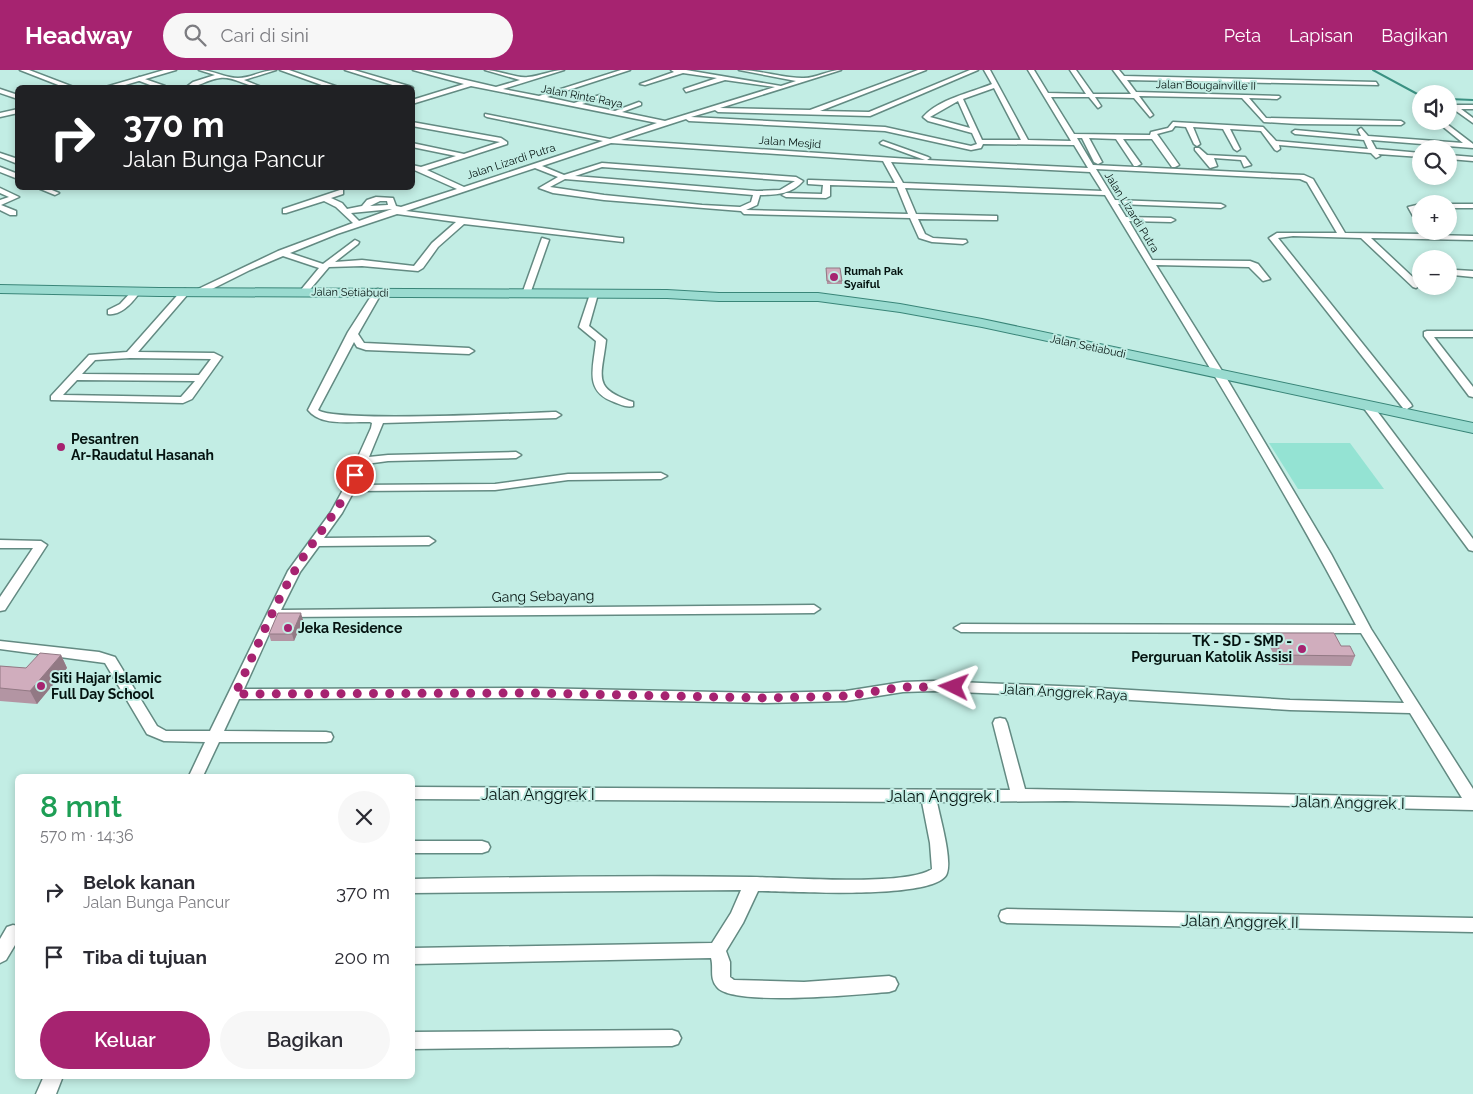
<!DOCTYPE html>
<html lang="id">
<head>
<meta charset="utf-8">
<style>
  :root { --surface:#fff; --page:#f7f7f7; --text:#2b2b33; --muted:#7c7c81; --accent:#a62370 }
  body { margin:0; font-family:Raleway,sans-serif; background:var(--page); color:var(--text); height:100vh; display:flex; flex-direction:column; font-size:19px; white-space:nowrap }
  * { box-sizing:border-box; margin:0 }
  p { font-size:16px; color:var(--muted) }
  .icon { flex:none; width:28px; height:28px; fill:none; stroke:currentColor; stroke-width:2; stroke-linecap:round; stroke-linejoin:round }
  .map { position:relative; flex:1; overflow:hidden }
  .details { position:absolute; left:15px; top:704px; width:400px; height:305px; display:flex; flex-direction:column; background:var(--surface); border-radius:8px; box-shadow:0 2px 8px #0003 }
  .details>* { flex:none }
  .top-card { position:absolute; left:15px; top:15px; width:400px; height:105px; border-radius:8px; box-shadow:0 2px 8px #0003; background:#202124; color:#fff; overflow:hidden }
  .fabs { position:absolute; left:1412px; top:15px; display:grid; gap:10px }
  .fabs a { display:grid; place-items:center; width:45px; height:45px; border-radius:50%; background:var(--surface); box-shadow:0 2px 8px #0003; font-size:25px }
  .pin { position:absolute; display:grid; place-items:center; width:42px; height:42px; color:#fff; margin:-21px; border:2px solid #fff; border-radius:50%; box-shadow:0 1px 5px #0007 }
  .me { position:absolute; width:55px; margin:-28px; rotate:273deg; stroke-linejoin:round; filter:drop-shadow(0 0 4px #0008) }
  .turn { display:flex; align-items:center; gap:18px; height:105px; padding:0 25px; font-size:22px }
  .turn .icon { width:65px; height:65px; stroke-width:2.5 }
  .turn b { display:block; font-size:35px; line-height:42px }
  .round { display:grid; place-items:center; flex:none; width:52px; height:52px; border-radius:26px; background:var(--page) }
  .overview { display:flex; align-items:center; justify-content:space-between; height:85px; padding:0 25px }
  h1 { font-size:30px; font-weight:600; line-height:38px; color:#1e9e55 }
  .action { display:flex; gap:10px; margin-top:auto; padding:10px 25px }
  .action a { flex:1; height:58px; border-radius:30px; background:var(--accent); color:#fff; font-size:20px; font-weight:600; line-height:58px; text-align:center }
  .action a+a { background:var(--page); color:var(--text) }
  ul { padding:0; list-style:none }
  li { display:flex; align-items:center; gap:15px; height:65px; padding:0 25px }
  li div { flex:1 }
  li b { display:block; font-size:19px }
  li em { font-style:normal }
  header { display:flex; align-items:center; gap:30px; box-sizing:border-box; height:70px; padding:0 25px; background:var(--accent); color:#fff }
  header strong { font-size:24px }
  nav { display:flex; gap:28px; margin-inline-start:auto; font-size:18px }
  .search { width:350px; height:45px; background:var(--page); display:flex; align-items:center; gap:12px; box-sizing:border-box; padding:0 18px; border-radius:28px; color:var(--muted); font-size:19px }
  .map>svg:first-child { display:block }
</style>
</head>
<body>
<header>
<strong>Headway</strong>
<div class="search"><svg class="icon" aria-label="search" viewBox="0 0 24 24"><circle cx="10" cy="10" r="6"/><path d="M15 15l6 6"/></svg>Cari di sini</div>
<nav><a>Peta</a><a>Lapisan</a><a>Bagikan</a></nav>
</header>
<div class="map">
<svg width="1473" height="1024" viewBox="0 0 1473 1024">
  <rect width="100%" height="100%" fill="#c2ede4"/>
  <!-- green -->
  <path fill="#94e3d3" d="M1269,373H1350L1384,419H1298Z"/>
  <g fill="none" stroke-linecap="round" stroke-linejoin="round">
    <!-- stream -->
    <path stroke="#3a9182" stroke-width="2" d="M1373,0L1421,26
      M1449,29L1473,30"/>
    <!-- minor casing -->
    <g stroke="#638a82" stroke-width="3">
      <path id="minor" d="M20,0H29L76,18H66Z
        M199,0C213,0 225,8 238,8C250,8 263,0 276,0L244,10L264,18C249,18 234,6 220,8C208,9 197,18 185,18L193,12L215,5Z
        M280,0H289L341,18H330Z
        M345,0H354L412,17L413,18H402Z
        M413,0H423L496,17L520,10L485,0C499,0 517,9 528,7C541,6 551,0 564,0L503,19L539,26L621,0H630L547,27L574,33L600,25L603,27L602,28L582,34L615,41L639,32L641,33V35L622,42L665,51L775,17L725,10L686,22L684,19L717,8L683,3L645,15L640,14L674,2L671,0H686L781,16L796,11L739,0C761,0 781,8 802,8C815,9 828,0 841,0L720,38L810,40L918,0H926L820,41L869,42L970,0H978L870,46L718,42L715,40L691,47L885,57L971,76L977,74L972,63L928,51L923,47C939,29 970,23 992,14L984,0H990L1028,70L1071,71L1028,0H1034L1048,23L1086,24L1070,0H1076L1093,24H1131L1113,0H1119L1124,6L1376,12L1378,15L1127,10L1136,22L1279,26L1280,27L1277,29L1249,28L1266,48L1401,51L1404,53L1401,55L1298,54L1264,52L1242,28L1139,26L1153,45L1150,47L1134,28L1095,27L1101,36L1098,38L1089,27H1051L1074,64L1150,65L1151,62L1168,58L1173,52L1263,57L1276,71L1368,79L1364,70L1295,64L1292,62L1295,60L1361,66L1358,60L1361,58L1368,66L1463,73L1436,51H1443L1473,74V78L1371,70L1376,79L1421,83V87L1378,84L1380,86L1376,88L1371,83L1279,75L1280,79L1277,81L1275,80L1261,61L1230,59L1240,79L1237,81L1234,79L1223,59L1193,57L1200,74L1197,76L1194,74L1186,57L1175,56L1172,60L1157,64L1179,95L1175,97H1172L1152,69H1123L1141,94L1137,96H1134L1116,69L1089,68L1102,92L1098,94L1094,92L1082,68H1077L1093,95L1304,105L1313,109L1345,163L1424,164L1422,161H1430L1432,165L1473,166V170L1371,168L1419,213L1420,215L1416,218L1413,217L1361,168L1293,166L1278,168L1411,334L1412,336L1407,339L1403,338L1269,168L1277,163H1337L1307,112L1300,109L1096,99L1115,130L1221,134L1225,136L1221,138L1118,134L1126,147L1171,148L1175,150L1171,152L1129,151L1152,190L1250,191L1258,194L1270,209L1263,211L1249,197L1156,195L1224,304L1331,484L1371,559L1473,719V740L1066,731L937,732C940,748 952,788 947,803C939,831 785,821 758,821L743,853L726,881L730,892V907L734,910L804,912L889,906L895,908L898,914L895,920L889,922C861,924 732,937 717,917C709,908 714,898 711,888L412,894V878L712,873L731,843L741,820L412,823V809C525,807 638,805 751,807C788,807 904,817 932,799L930,773L922,732L412,729V717L1010,720L993,653L995,649L1000,648L1005,649L1007,653L1025,719L1462,728L1410,643L1290,640L1083,627L933,621L903,622L846,631L766,633L532,628L239,629L224,661L326,662L331,663L333,667L331,671L326,672H219L203,706H189L205,672L164,671L147,664L105,593L0,579V571L99,582L115,587L157,656L166,661H210L288,501L331,442L344,418L371,358L372,353L370,352C351,351 321,357 308,340L348,262L375,220L378,219L382,222L358,264L364,273L469,278L474,281L469,284L366,280L357,277L354,272L318,340C335,353 522,343 556,342L561,345L556,348L383,353L369,387L388,385L516,382L521,385L516,388L388,391L366,394L357,415L495,414L568,404L661,403L667,406L661,409L568,410L495,420L354,421L342,443L324,468L429,467L435,471L429,475L319,476L300,502L281,540L814,535L820,539L814,543L284,547L278,544L244,619L532,618L766,623L846,621L903,612L933,611L1083,617L1290,630L1404,633L1361,563L961,562L954,558L961,554L1356,555C1279,408 1191,267 1105,125L905,118L916,144L997,146V150H994L918,149L925,164L933,168L966,170L967,172L963,174L932,172L919,168L910,148L744,144L741,141L604,130L553,123L539,118L558,107L535,98L406,141L620,168H623V172L464,154L438,177L423,198L418,201L362,196L329,197L307,223L304,224L300,221L319,198L283,186L250,200L202,224H196V220L278,181L353,153L336,137L324,131L286,143H283V139L340,120H343V124L331,128L342,133L347,139L362,136L367,130L376,127L393,128L396,136L401,137L457,119L412,99V95L421,97L456,86L412,77V73L464,84L500,72L412,56V52L501,68L507,72V74L427,100L464,117L603,71L487,47L485,46V44L610,69L657,53L471,16L412,34V30L464,14ZM994,18L1021,70H982L963,29ZM958,31L970,58L930,47ZM686,49L689,51L885,61L971,80L981,78L983,74L1074,75L1088,98L927,90L930,88L928,87L883,71L880,73L881,74L925,90L621,70ZM611,73L883,91L895,113L811,110H808V114L823,115L822,124L786,123L782,125L786,127L826,128L830,126V115L897,117L908,144L746,140L757,135L760,125C776,125 792,124 803,111L796,107L602,93L564,105L542,96ZM891,92L1090,102L1102,121L903,113ZM602,97L794,111H795L780,120L757,121L575,106ZM565,109L753,125L751,132L740,137L702,135L604,125L550,117ZM380,131H387L388,135L370,136ZM392,139L359,151L351,143ZM397,144L456,152L432,173L414,196L362,190L335,192L358,174L359,172L355,170L323,194L290,183L337,164Z
        M139,7L165,16L166,17L158,18L137,10Z
        M0,19L18,25V29L0,23Z
        M1454,35H1473V39H1461L1473,48V53L1452,38L1451,37Z
        M1195,78H1199L1207,85L1245,87L1251,95L1244,97L1241,90L1214,88L1217,96L1210,98L1195,80Z
        M0,83L18,89V94L0,87Z
        M1449,85L1473,87V91L1449,89Z
        M0,97L18,104V109L0,102Z
        M0,118L19,127L1,135L16,141V145H10L0,140V130L9,127L0,123Z
        M38,118H47L59,123L55,125Z
        M1421,134V138L1417,139L1421,146V155H1418L1408,137Z
        M1449,134H1473V138H1449Z
        M542,168L549,170L530,224L529,226H523L522,224Z
        M1456,200L1473,201V207L1453,205V201Z
        M136,219L140,222C133,232 121,246 108,244V240L120,234L133,220Z
        M185,219L188,220V224L138,282L214,283L222,287L192,329L183,333L51,330V326L89,285L127,282L182,220ZM130,288L211,289L199,305L82,304L95,290ZM77,310L195,311L181,327L63,325Z
        M594,221L598,224L589,256L606,270C602,307 591,318 633,332V336C626,338 620,334 614,332C583,321 594,296 596,271L579,257L590,224Z
        M1427,261H1473V267H1434L1473,317V327L1469,326L1424,266V262Z
        M1367,332L1371,333L1473,469V481L1469,480L1363,337V333Z
        M0,470L41,471L47,475L5,540L0,541V527L33,478H0Z
        M412,771H482L488,773L490,777L488,781L482,783H412Z
        M1007,839L1473,848V862L1007,853L1001,851L999,846L1001,841Z
        M13,855L18,856V870L6,890L0,893V869L7,857Z
        M672,960L678,962L681,968L678,974L672,976L412,979V962Z
        M44,1006H63L56,1024H36Z"/>
    </g>
    <!-- tertiary casing -->
    <g stroke="#638a82" stroke-width="3">
      <path id="tertiary" d="M164,0H176L115,18H102Z
        M18,39V43L0,47V43Z"/>
    </g>
    <!-- primary casing -->
    <g stroke="#398578" stroke-width="2">
      <path id="primary" d="M0,215L159,218L667,220L719,223H818L900,234L982,249L1473,353V363L982,257L900,242L818,231H719L667,228L159,226L0,223Z"/>
    </g>
    <!-- minor -->
    <use href="#minor" fill="#fff" fill-rule="evenodd"/>
    <!-- tertiary -->
    <use href="#tertiary" fill="#fff" fill-rule="evenodd"/>
    <!-- primary -->
    <use href="#primary" fill="#9adbd0" fill-rule="evenodd"/>
  </g>
  <!-- wall -->
  <path fill="#b395a3" d="M826,198L842,211V214H827Z
    M303,550L294,571H271L269,564Z
    M1271,563L1341,576L1355,586L1351,596L1279,595L1268,573Z
    M61,585L67,598L37,634L0,631V596L26,598Z"/>
  <!-- shaded-wall -->
  <path fill="#927984" d="M301,543L303,550L294,571L292,564Z
    M61,585L67,598L37,634L30,621Z"/>
  <!-- building -->
  <path fill="#d0adbd" stroke="#927984" d="M826,198H840L842,211H827Z
    M278,543H301L292,564H269Z
    M1271,563H1334L1341,576H1350L1355,586L1282,585Z
    M40,583L61,585L30,621L0,618V596L26,598Z"/>
  <g fill="none" stroke-linecap="round" stroke-linejoin="round">
    <!-- route -->
    <path stroke="#a62370" stroke-width="9" stroke-dasharray="0 16.2" d="M355,405C340,441 313,469 294,502C271,541 255,583 235,624L532,623L766,628L846,626L902,617H954"/>
  </g>
  <!-- markers -->
  <g fill="#a62370" stroke="#c2ede4" stroke-width="2">
    <circle cx="834" cy="207" r="5"/>
    <circle cx="61" cy="377" r="5"/>
    <circle cx="288" cy="558" r="5"/>
    <circle cx="1302" cy="579" r="5"/>
    <circle cx="41" cy="616" r="5"/>
  </g>
  <g text-anchor="middle" stroke-width="4" stroke-linejoin="round" paint-order="stroke">
    <!-- far-street labels -->
    <g font-size="11" fill="#041310" stroke="#c2ede4">
      <text transform="translate(1206 15) rotate(1)" y="4">Jalan Bougainville II</text>
      <text transform="translate(582 26) rotate(11)" y="4">Jalan Rinte Raya</text>
      <text transform="translate(790 72) rotate(4)" y="4">Jalan Mesjid</text>
      <text transform="translate(511 91) rotate(-18)" y="4">Jalan Lizardi Putra</text>
      <text transform="translate(1132 142) rotate(58)" y="4">Jalan Lizardi Putra</text>
      <text transform="translate(350 222) rotate(1)" y="4">Jalan Setiabudi</text>
      <text transform="translate(1088 276) rotate(12)" y="4">Jalan Setiabudi</text>
    </g>
    <!-- far-poi labels -->
    <g font-size="11" font-weight="bold" fill="#041310" stroke="#c2ede4" text-anchor="start">
      <text x="844" y="205">Rumah Pak<tspan x="844" dy="13">Syaiful</tspan></text>
    </g>
    <!-- poi labels -->
    <g font-size="14" font-weight="bold" fill="#041310" stroke="#c2ede4" text-anchor="start">
      <text x="71" y="374">Pesantren<tspan x="71" dy="16">Ar-Raudatul Hasanah</tspan></text>
      <text x="298" y="563">Jeka Residence</text>
      <text x="1292" y="576" text-anchor="end">TK - SD - SMP -<tspan x="1292" dy="16">Perguruan Katolik Assisi</tspan></text>
      <text x="51" y="613">Siti Hajar Islamic<tspan x="51" dy="16">Full Day School</tspan></text>
    </g>
    <!-- street labels -->
    <g font-size="14" fill="#041310" stroke="#c2ede4">
      <text transform="translate(543 526) rotate(-1)" y="5">Gang Sebayang</text>
      <text transform="translate(1064 622) rotate(3)" y="5">Jalan Anggrek Raya</text>
    </g>
    <!-- near-street labels -->
    <g font-size="16" fill="#041310" stroke="#c2ede4">
      <text x="538" y="730">Jalan Anggrek I</text>
      <text x="943" y="732">Jalan Anggrek I</text>
      <text transform="translate(1348 732) rotate(1)" y="6">Jalan Anggrek I</text>
      <text transform="translate(1240 851) rotate(1)" y="6">Jalan Anggrek II</text>
    </g>
  </g>
</svg>
<div class="fabs">
<a><svg class="icon" aria-label="sound" viewBox="0 0 24 24"><path d="M4 9h4l5-4v14l-5-4H4zM17 9q2 3 0 6"/></svg></a>
<a><svg class="icon" aria-label="search" viewBox="0 0 24 24"><circle cx="10" cy="10" r="6"/><path d="M15 15l6 6"/></svg></a>
<a>+</a>
<a>−</a>
</div>
<div class="pin" style="left:355px;top:405px;background:#d93025"><svg class="icon" aria-label="arrive" viewBox="0 0 24 24"><path d="M6 21V4h12l-3 4 3 4H6"/></svg></div>
<svg class="me" style="left:954px;top:617px" viewBox="-20 -20 40 40"><path d="M0-17L14 15 0 8-14 15z" fill="#a62370" stroke="#fff" stroke-width="4"/></svg>
<div class="top-card">
<div class="turn"><svg class="icon" aria-label="right" viewBox="0 0 24 24"><path d="M7 20v-9h11M14 6l5 5-5 5"/></svg><div><b>370 m</b>Jalan Bunga Pancur</div></div>
</div>
<section class="details">
<div class="overview"><div><h1>8 mnt</h1><p>570 m · 14:36</p></div><a class="round"><svg class="icon" aria-label="close" viewBox="0 0 24 24"><path d="M6 6l12 12M18 6L6 18"/></svg></a></div>
<ul>
<li><svg class="icon" aria-label="right" viewBox="0 0 24 24"><path d="M7 20v-9h11M14 6l5 5-5 5"/></svg><div><b>Belok kanan</b><p>Jalan Bunga Pancur</p></div><em>370 m</em></li>
<li><svg class="icon" aria-label="arrive" viewBox="0 0 24 24"><path d="M6 21V4h12l-3 4 3 4H6"/></svg><div><b>Tiba di tujuan</b></div><em>200 m</em></li>
</ul>
<div class="action"><a>Keluar</a><a>Bagikan</a></div>
</section>
</div>
</body>
</html>
